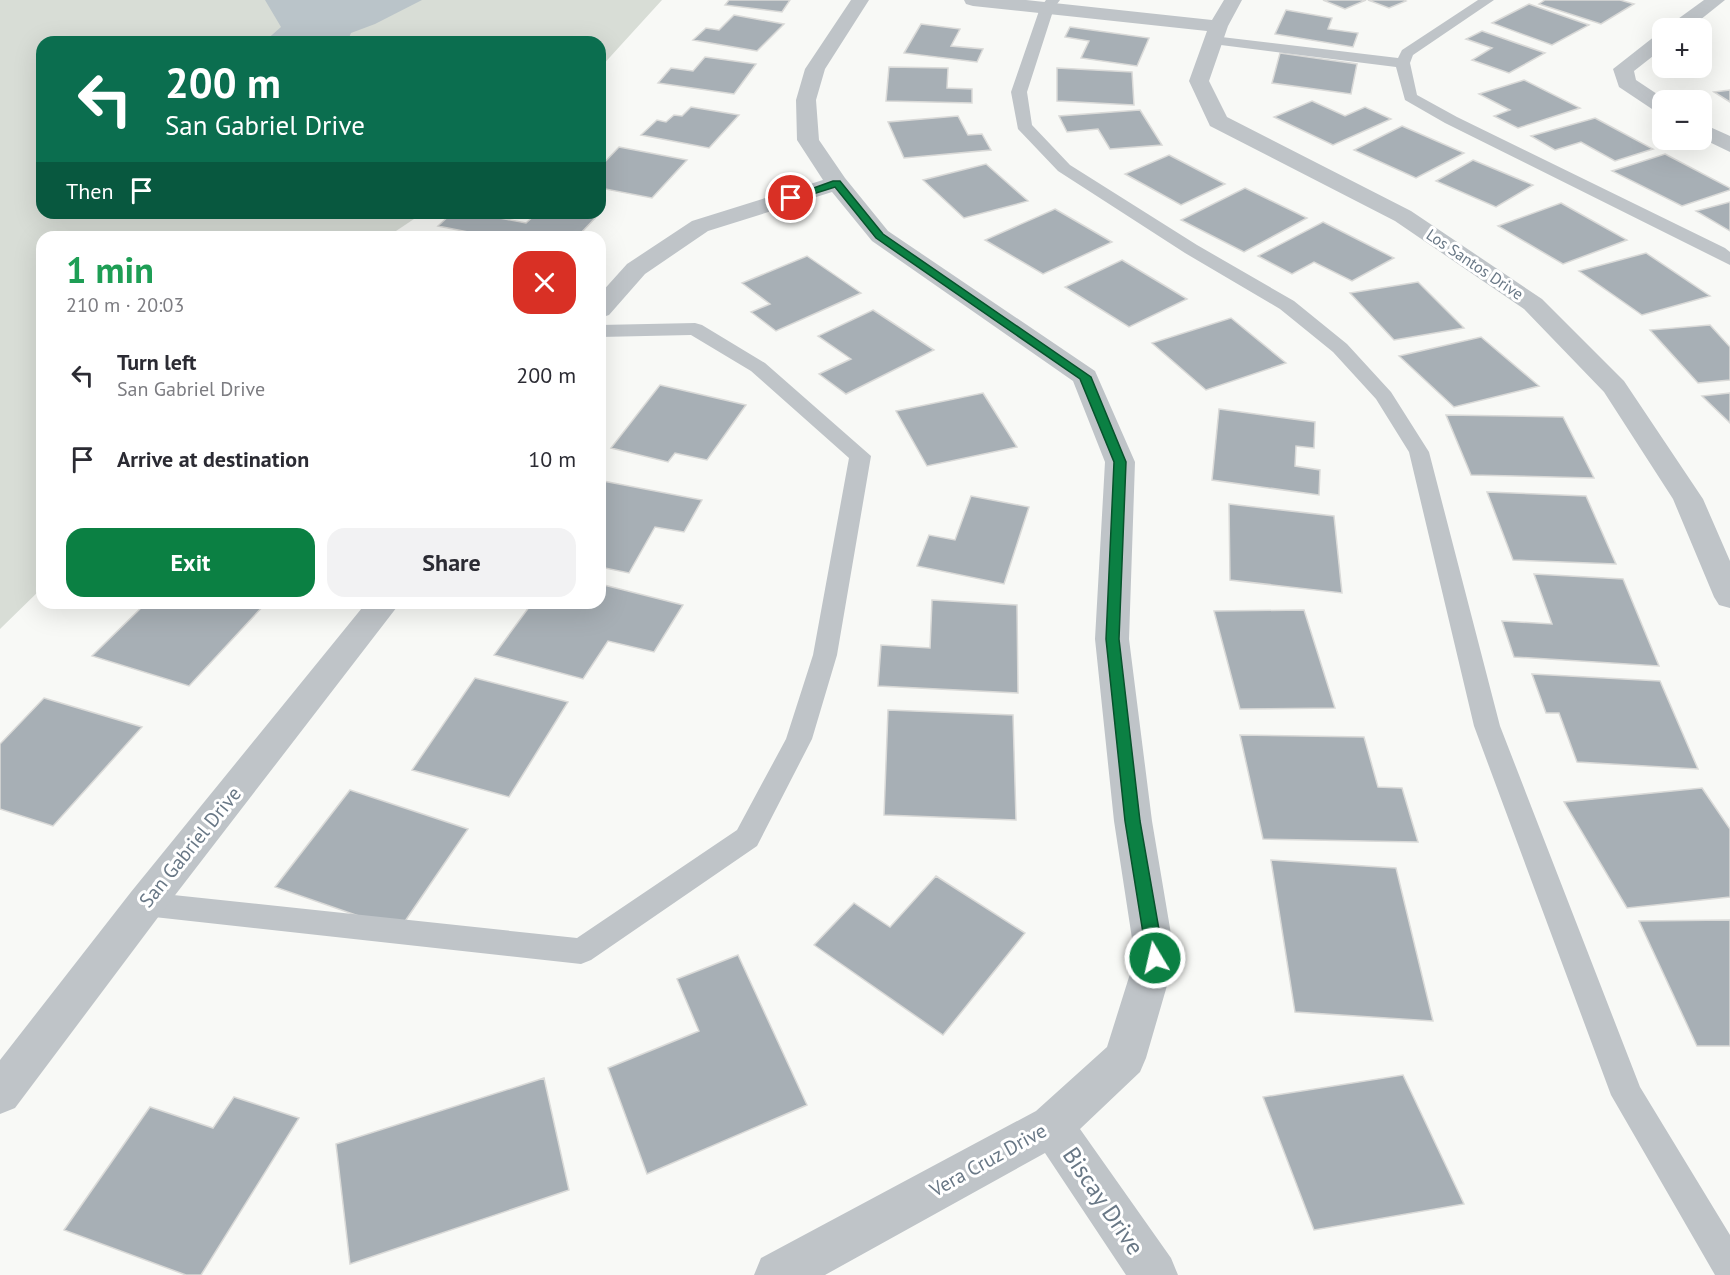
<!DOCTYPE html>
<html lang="en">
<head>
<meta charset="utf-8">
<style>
  :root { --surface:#fff; --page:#f2f2f3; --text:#2b2b33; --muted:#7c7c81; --accent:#0b8043 }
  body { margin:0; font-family:"PT Sans",sans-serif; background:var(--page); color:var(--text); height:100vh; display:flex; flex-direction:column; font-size:22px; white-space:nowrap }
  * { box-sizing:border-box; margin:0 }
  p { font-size:20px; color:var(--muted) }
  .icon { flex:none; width:33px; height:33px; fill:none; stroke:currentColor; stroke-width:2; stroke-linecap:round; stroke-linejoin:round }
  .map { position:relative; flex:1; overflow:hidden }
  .details { position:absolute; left:36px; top:231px; width:570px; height:378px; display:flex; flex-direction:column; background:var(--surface); border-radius:18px; box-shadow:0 6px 24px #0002 }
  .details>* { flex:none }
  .hud { position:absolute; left:36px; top:36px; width:570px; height:183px; border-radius:18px; box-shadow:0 6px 24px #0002; background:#0b6e4f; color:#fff; overflow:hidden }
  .controls { position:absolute; left:1652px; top:18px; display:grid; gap:12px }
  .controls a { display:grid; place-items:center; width:60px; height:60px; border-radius:12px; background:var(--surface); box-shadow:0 6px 24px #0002; font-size:30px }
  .pin { position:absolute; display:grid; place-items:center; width:51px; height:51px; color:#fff; margin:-26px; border:3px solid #fff; border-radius:50%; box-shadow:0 2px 6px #0007 }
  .me { position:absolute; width:66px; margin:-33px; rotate:351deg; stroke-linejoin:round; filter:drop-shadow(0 0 4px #0008) }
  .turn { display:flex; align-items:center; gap:21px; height:126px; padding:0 30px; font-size:27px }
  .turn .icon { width:78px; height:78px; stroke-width:2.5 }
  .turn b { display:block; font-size:42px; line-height:51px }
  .then { display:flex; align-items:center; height:57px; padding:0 30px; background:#0003; gap:12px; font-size:22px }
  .round { display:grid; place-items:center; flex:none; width:63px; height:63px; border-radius:18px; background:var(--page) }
  .overview { display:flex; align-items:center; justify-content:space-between; height:102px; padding:0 30px }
  h1 { font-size:36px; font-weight:700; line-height:45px; color:#1e9e55 }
  .action { display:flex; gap:12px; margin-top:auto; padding:12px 30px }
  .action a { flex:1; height:69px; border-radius:18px; background:var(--accent); color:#fff; font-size:24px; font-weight:700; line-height:69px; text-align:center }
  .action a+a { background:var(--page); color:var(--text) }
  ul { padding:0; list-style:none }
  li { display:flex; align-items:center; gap:18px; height:84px; padding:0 30px }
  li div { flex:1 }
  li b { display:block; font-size:22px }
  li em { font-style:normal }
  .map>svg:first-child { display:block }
</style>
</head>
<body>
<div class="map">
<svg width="1730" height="1275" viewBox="0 0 1730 1275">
  <rect width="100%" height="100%" fill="#f8f9f6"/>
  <!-- green -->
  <path fill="#d8ddd6" d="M0,0H662L600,68V42H42V213H423L387,237H42V588L0,629Z"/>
  <!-- water -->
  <path fill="#bac4c9" d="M265,0H422L375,24L351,33L347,42H264L281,27Z"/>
  <!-- building -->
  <path fill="#a7afb5" stroke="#dadad8" stroke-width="1.5" d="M729,0H790L782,12L725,5Z
    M1323,0H1366L1345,9Z
    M1368,0H1404L1406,1L1389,8Z
    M1545,0H1620L1634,4L1601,24L1539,4Z
    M1529,4L1589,25L1552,45L1492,23Z
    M1286,10L1332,18L1328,29L1358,33L1353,47L1275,34Z
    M734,15L784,24L757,51L693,40L706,28L719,30Z
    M921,24L960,29L951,46L983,49L977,62L904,53Z
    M1070,27L1149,38L1137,66L1081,58L1089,41L1065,37Z
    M1482,31L1545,53L1509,73L1472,60L1492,48L1466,39Z
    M1280,53L1357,64L1351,94L1272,83Z
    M705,57L756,64L734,94L658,83L671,68L693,71Z
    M889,67L948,68L947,88L972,89V103L886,101Z
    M1057,68L1132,72L1134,105L1057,101Z
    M1524,80L1580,108L1518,128L1494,116L1510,110L1479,94Z
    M1730,90V102L1714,92Z
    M1312,101L1345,116L1365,107L1391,119L1333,145L1274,117Z
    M691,107L739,115L709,148L641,135L657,120L666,122L674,115L682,116Z
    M1140,110L1162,145L1110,149L1098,129L1067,132L1059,116Z
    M958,116L968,135L982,134L991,150L904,158L888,122Z
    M1595,118L1653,149L1615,161L1581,142L1555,150L1531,136Z
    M1402,126L1464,153L1416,178L1354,150Z
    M619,147L687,160L652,198L600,188V167Z
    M1665,154L1730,188V190L1682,206L1612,171Z
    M1169,155L1225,184L1181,205L1125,174Z
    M1473,160L1533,185L1496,207L1436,181Z
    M986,164L1028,201L964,218L923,180Z
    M1245,188L1307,218L1244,252L1181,220Z
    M1730,202V231L1696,211Z
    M1561,203L1627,240L1563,264L1498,226Z
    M1055,209L1112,242L1043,274L985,240Z
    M452,213H474L526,223L537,213H600L577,237H493L438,226Z
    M1323,222L1394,258L1352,281L1314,262L1292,274L1258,256Z
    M1646,253L1710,296L1642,315L1579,271Z
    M807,256L861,293L776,331L751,312L770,304L742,283Z
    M1122,260L1187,299L1129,327L1065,287Z
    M1418,282L1464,328L1394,340L1350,293Z
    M873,310L934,350L846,394L819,374L851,359L818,336Z
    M1231,318L1286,363L1206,390L1152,343Z
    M1710,325L1730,347V380L1698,383L1650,330Z
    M1481,337L1539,386L1454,407L1399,356Z
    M660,385L746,405L707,460L675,453L668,462L611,448Z
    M983,393L1017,447L927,466L896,411Z
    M1730,393V423L1702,396Z
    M1219,409L1315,422L1314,448L1296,446L1295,466L1320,470L1319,495L1212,480Z
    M1446,415L1563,417L1594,478L1471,475Z
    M603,481L702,500L684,532L655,527L629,573L600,567V486Z
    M1487,492L1586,496L1616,564L1513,560Z
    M971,496L1029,507L1004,584L917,566L929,535L955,540Z
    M1229,504L1334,516L1342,593L1230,580Z
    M1534,574L1623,579L1659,666L1514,657L1502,621L1552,624Z
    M600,584L683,605L654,652L608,641L583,679L494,655L532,603H600Z
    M932,600L1017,605L1018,693L878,686L881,645L930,648Z
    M146,603H266L189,686L92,656Z
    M1304,610L1335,708L1240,709L1214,611Z
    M1532,674L1660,681L1698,769L1577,762L1559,713H1546Z
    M475,678L568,702L509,797L412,770Z
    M44,698L142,727L53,826L0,809V744Z
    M888,710L1013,715L1016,820L884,815Z
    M1240,735L1364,737L1378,787L1402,788L1418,842L1263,839Z
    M1702,788L1730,829V897L1627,908L1564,802Z
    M350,790L468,829L399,930L275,887Z
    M1271,860L1396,868L1433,1021L1295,1012Z
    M936,876L1025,933L943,1035L814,945L854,903L890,927Z
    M1730,920V1046H1697L1639,921Z
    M738,955L807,1105L647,1174L608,1068L699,1031L677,979Z
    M1403,1075L1464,1204L1314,1230L1263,1097Z
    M544,1078L569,1190L350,1264L336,1144Z
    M234,1097L299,1118L201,1275H186L64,1230L150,1107L213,1128Z"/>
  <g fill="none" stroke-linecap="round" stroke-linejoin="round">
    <!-- service -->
    <path fill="#bfc4c8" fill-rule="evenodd" d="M1046,0H1060L1054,8L1027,92L1032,125L1070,165L1197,245L1294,301L1347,344L1391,392L1429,452L1500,726L1640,1087L1730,1235V1275H1715L1611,1095L1474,726L1409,452L1376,399L1333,352L1280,309L1185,253L1058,171L1018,129L1011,92L1040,8Z
      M1478,0H1494L1413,55L1410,63L1417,95L1457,117L1725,248L1730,252V265L1445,123L1405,100L1396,67L1213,44L1206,40L1213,36L1398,58L1402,50Z
      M695,323L702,325L765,363L871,456L837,655L812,739L757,846L591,960L581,964L145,916L135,913L131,904L135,895L145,892L577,938L737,830L786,739L813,655L849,458L751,371L691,335L600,337V325Z"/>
    <!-- minor -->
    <path fill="#bfc4c8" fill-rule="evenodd" d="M851,0H869L825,69L816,100L819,140L845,178L888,231L1095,371L1135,462L1129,639L1152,821L1175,958L1146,1058L1140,1072L1080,1129L1171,1258L1178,1275H1126L1045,1153L825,1275H754L761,1258L1036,1111L1107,1047L1135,958L1114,821L1095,639L1105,462L1073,381L872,241L832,192L708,231L645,274L609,315L600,318V294L627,264L692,221L823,180L797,140L796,100L805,69Z
      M964,0H1026L1212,20L1224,0H1242L1228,26L1209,81L1227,117L1411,211L1542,299L1624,381L1703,499L1730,561V608L1719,605L1714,597L1673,499L1604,392L1524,309L1395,221L1210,126L1189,81L1207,31L973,6L966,4Z
      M1704,0H1725L1690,28H1669L1671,24Z
      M1662,34V49L1634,71L1636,80L1666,100H1662V113L1655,111L1619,87L1613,69L1655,36Z
      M1701,123L1730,136V152L1701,138Z
      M366,603H400L159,916L15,1108L0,1114V1060L131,892Z"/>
  </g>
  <!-- route -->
  <path fill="#0b8043" stroke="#07532c" stroke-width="1.5" d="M833,181H840L883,234L1091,377L1126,462L1119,639L1140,821L1164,958L1161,963L1155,965L1149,963L1147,958L1125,821L1106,639L1114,462L1080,379L876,238L835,187L791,201L786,198Z"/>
  <g text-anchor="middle" stroke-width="6" stroke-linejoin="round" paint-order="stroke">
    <!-- far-street labels -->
    <g font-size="16" fill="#697886" stroke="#fff">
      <text transform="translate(1475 264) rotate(34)" y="6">Los Santos Drive</text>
    </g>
    <!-- street labels -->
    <g font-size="20" fill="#697886" stroke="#fff">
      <text transform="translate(190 847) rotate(-51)" y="7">San Gabriel Drive</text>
      <text transform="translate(988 1160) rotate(-29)" y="7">Vera Cruz Drive</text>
    </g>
    <!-- near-street labels -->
    <g font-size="24" fill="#697886" stroke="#fff">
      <text transform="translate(1103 1201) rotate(56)" y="8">Biscay Drive</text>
    </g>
  </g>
</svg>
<div class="controls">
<a>+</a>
<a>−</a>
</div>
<div class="pin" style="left:791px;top:198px;background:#d93025"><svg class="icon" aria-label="arrive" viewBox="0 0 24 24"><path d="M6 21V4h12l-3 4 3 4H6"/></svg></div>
<svg class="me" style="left:1155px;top:958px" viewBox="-20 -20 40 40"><circle r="17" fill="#0b8043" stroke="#fff" stroke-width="3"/><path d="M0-11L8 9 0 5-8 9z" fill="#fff"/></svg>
<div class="hud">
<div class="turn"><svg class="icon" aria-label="left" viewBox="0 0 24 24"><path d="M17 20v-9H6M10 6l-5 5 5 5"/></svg><div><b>200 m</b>San Gabriel Drive</div></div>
<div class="then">Then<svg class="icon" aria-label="arrive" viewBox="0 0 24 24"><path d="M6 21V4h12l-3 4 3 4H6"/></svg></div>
</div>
<section class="details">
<div class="overview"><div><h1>1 min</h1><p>210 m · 20:03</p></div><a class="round" style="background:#d93025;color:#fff"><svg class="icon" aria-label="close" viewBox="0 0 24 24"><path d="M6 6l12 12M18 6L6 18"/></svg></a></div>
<ul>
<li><svg class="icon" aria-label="left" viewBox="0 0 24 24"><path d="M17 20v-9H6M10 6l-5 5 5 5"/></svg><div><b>Turn left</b><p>San Gabriel Drive</p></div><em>200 m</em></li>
<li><svg class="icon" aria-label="arrive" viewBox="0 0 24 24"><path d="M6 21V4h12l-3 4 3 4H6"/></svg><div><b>Arrive at destination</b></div><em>10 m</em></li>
</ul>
<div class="action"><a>Exit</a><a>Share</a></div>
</section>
</div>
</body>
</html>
